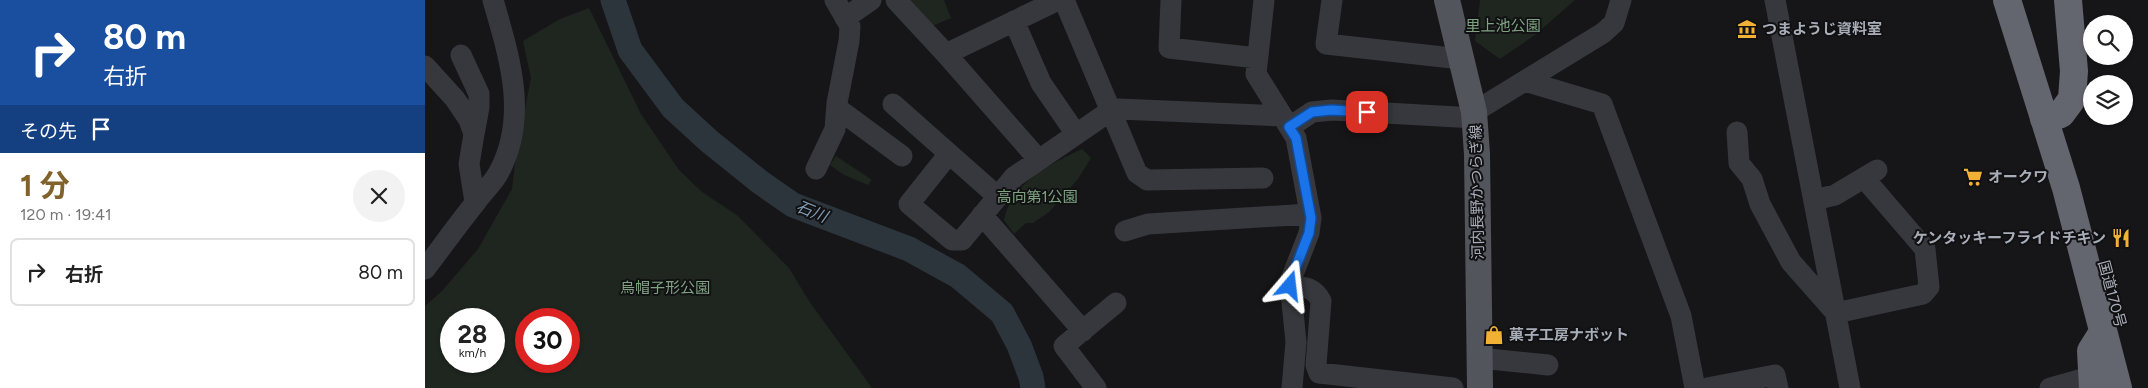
<!DOCTYPE html>
<html lang="ja">
<head>
<meta charset="utf-8">
<style>
  :root { --surface:#fff; --page:#f2f2f2; --text:#222; --muted:#767676; --line:#e0e0e0; --accent:#80622a }
  body { margin:0; font-family:Figtree,"Noto Sans JP",sans-serif; background:var(--page); color:var(--text); height:100vh; display:flex; flex-direction:column; font-size:19px; white-space:nowrap }
  * { box-sizing:border-box; margin:0 }
  p { font-size:16px; color:var(--muted) }
  .icon { flex:none; width:28px; height:28px; fill:none; stroke:currentColor; stroke-width:2; stroke-linecap:round; stroke-linejoin:round }
  .map { position:relative; flex:1; overflow:hidden }
  .drawer { display:flex; flex-direction:column; background:var(--surface); width:425px }
  .drawer>* { flex:none }
  .top-card { background:#1a4fa0; color:#fff; overflow:hidden }
  .fabs { position:absolute; left:1658px; top:15px; display:grid; gap:10px }
  .fabs a { display:grid; place-items:center; width:50px; height:50px; border-radius:50%; background:var(--surface); box-shadow:0 1px 4px #0004; font-size:25px }
  .speed { position:absolute; left:15px; top:308px; display:flex; gap:10px; font-size:25px; font-weight:700; text-align:center }
  .speed>* { display:grid; place-content:center; width:65px; height:65px; border-radius:50%; background:var(--surface); box-shadow:0 1px 4px #0004; line-height:1 }
  .speed small { font-size:12px; font-weight:400 }
  .speed .limit { border:8px solid #d22; background:#fff; color:#111 }
  .pin { position:absolute; display:grid; place-items:center; width:42px; height:42px; color:#fff; margin:-21px; border-radius:10px; box-shadow:0 2px 8px #0006 }
  .me { position:absolute; width:55px; margin:-28px; rotate:17deg; stroke-linejoin:round; filter:drop-shadow(0 0 4px #0008) }
  .turn { display:flex; align-items:center; gap:18px; height:105px; padding:0 20px; font-size:22px }
  .turn .icon { width:65px; height:65px; stroke-width:2.5 }
  .turn b { display:block; font-size:35px; line-height:42px }
  .then { display:flex; align-items:center; height:48px; padding:0 20px; background:#0003; gap:10px; font-size:19px }
  .round { display:grid; place-items:center; flex:none; width:52px; height:52px; border-radius:26px; background:var(--page) }
  .overview { display:flex; align-items:center; justify-content:space-between; height:85px; padding:0 20px }
  h1 { font-size:30px; font-weight:700; line-height:38px; color:var(--accent) }
  ul { padding:0; list-style:none }
  li { display:flex; align-items:center; gap:15px; height:68px; margin:0 10px 8px; padding:0 10px; border:2px solid var(--line); border-radius:8px }
  li div { flex:1 }
  li b { display:block; font-size:19px }
  li em { font-style:normal }
  main { display:flex; flex:1; min-height:0 }
  .map>svg:first-child { display:block }
</style>
</head>
<body>
<main>
<section class="drawer">
<div class="top-card">
<div class="turn"><svg class="icon" aria-label="right" viewBox="0 0 24 24"><path d="M7 20v-9h11M14 6l5 5-5 5"/></svg><div><b>80 m</b>右折</div></div>
<div class="then">その先<svg class="icon" aria-label="arrive" viewBox="0 0 24 24"><path d="M6 21V4h12l-3 4 3 4H6"/></svg></div>
</div>
<div class="overview"><div><h1>1 分</h1><p>120 m · 19:41</p></div><a class="round"><svg class="icon" aria-label="close" viewBox="0 0 24 24"><path d="M6 6l12 12M18 6L6 18"/></svg></a></div>
<ul>
<li><svg class="icon" aria-label="right" viewBox="0 0 24 24"><path d="M7 20v-9h11M14 6l5 5-5 5"/></svg><div><b>右折</b></div><em>80 m</em></li>
</ul>
</section>
<div class="map">
<svg width="1723" height="388" viewBox="0 0 1723 388">
  <rect width="100%" height="100%" fill="#161618"/>
  <!-- green -->
  <path fill="#1e261f" fill-rule="evenodd" d="M482,0H519L526,18L505,27Z
    M1055,0H1150L1110,35L1075,59L1050,41Z
    M164,8L216,114L254,170L276,191L313,216L364,268L384,301L447,388H0V306L17,291L53,249L87,189L91,155L106,78L98,41L135,19ZM26,319H69V361H26ZM101,319H144V361H101Z
    M657,149L666,158L653,179L624,212L608,223H601L589,234L579,220C586,183 627,163 657,149Z
    M411,156L447,180L443,185L419,175L405,165Z"/>
  <g fill="none" stroke-linecap="round" stroke-linejoin="round">
    <!-- river -->
    <path stroke="#2c353c" stroke-width="25" d="M188,0L205,50L248,108L284,141L335,182L368,205L484,249L533,276L577,313L594,345L606,377L608,388"/>
    <!-- minor -->
    <path stroke="#37383d" stroke-width="21" d="M471,0L521,54L613,159
      M639,0L712,173L722,180L838,178
      M746,0L744,48L832,58
      M839,0L831,74L871,138L886,218L884,233L865,282L871,342L867,388
      M907,0L901,44L1036,59
      M1350,0L1425,388
      M420,18L446,0
      M589,21L616,83L651,134
      M521,54L633,0
      M36,55L54,94V107L49,134
      M0,66L30,99L44,120L49,134L44,164L50,202
      M1100,81L1177,104L1256,316L1270,388
      M468,104L572,196
      M412,108L477,156
      M1049,112L1178,33L1189,23L1196,0
      M865,127L887,112L907,110L1050,118
      M1312,132L1314,163L1327,179L1335,204L1366,262L1411,313L1498,294L1504,287L1500,249L1439,178
      M523,155L484,204L527,240H537L589,177L685,111L694,109L857,116
      M391,169L410,129L412,103L424,41L425,26L410,0
      M1389,200L1410,195L1452,170
      M557,215L658,331
      M700,231L723,224L885,214
      M0,269C17,247 33,224 51,202C58,192 69,182 74,172C104,116 84,56 68,0
      M865,286C880,287 889,287 896,301L891,365L894,373L1028,388
      M1054,358L1123,365
      M671,388L639,346L691,303
      M1282,388L1350,375L1353,388
      M1625,388L1668,376"/>
    <!-- major -->
    <path stroke="#53555c" stroke-width="26" d="M1022,0L1049,112L1052,154L1055,388"/>
    <!-- highway -->
    <path stroke="#63666e" stroke-width="28" d="M1582,0L1641,188L1693,388
      M1619,119L1636,114L1647,99L1649,71L1643,0
      M1668,388L1666,351L1678,332"/>
  </g>
  <g fill="none" stroke-linecap="round" stroke-linejoin="round">
    <!-- route casing -->
    <g stroke="#114b97" stroke-width="12">
      <path id="route" d="M865,286V282L884,233L886,218L871,138L864,127L887,112L906,110L942,112"/>
    </g>
    <!-- route -->
    <use href="#route" stroke="#1a73e8" stroke-width="9"/>
  </g>
  <!-- icons -->
  <defs>
    <g id="museum-bare" transform="scale(1.5)"><path d="M0-6L6-3V-2H-6V-3ZM-5-1h2V3h-2ZM-1-1h2V3h-2ZM3-1h2V3H3ZM-6 4H6V6H-6Z" fill="#f2b134" stroke="#111113" stroke-width="2.5" paint-order="stroke"/></g>
    <g id="supermarket-bare" transform="scale(1.5)"><path d="M-6-5.5h2.5l.6 2H6L4.5 2H-2.5L-4.4-4H-6ZM-1.5 3.2a1.3 1.3 0 1 0 .1 0ZM3 3.2a1.3 1.3 0 1 0 .1 0Z" fill="#f2b134" stroke="#111113" stroke-width="2.5" paint-order="stroke"/></g>
    <g id="restaurant-bare" transform="scale(1.5)"><path d="M-5-6h1v4h1v-4h1v4h1v-4h1v5L-1.5 .5V6h-2V.5L-5-1ZM5-6V6H3V1.5H1.5Q1.5-4 5-6Z" fill="#f2b134" stroke="#111113" stroke-width="2.5" paint-order="stroke"/></g>
    <g id="shop-bare" transform="scale(1.5)"><path d="M-5-2.5h2.3a2.7 3.5 0 0 1 5.4 0H5L5.5 6h-11ZM-1.5-2.5h3a1.5 2.3 0 0 0-3 0Z" fill="#f2b134" stroke="#111113" stroke-width="2.5" paint-order="stroke"/></g>
  </defs>
  <g fill-rule="evenodd">
    <use href="#museum-bare" x="1322" y="29"/>
    <use href="#supermarket-bare" x="1548" y="177"/>
    <use href="#restaurant-bare" x="1696" y="238"/>
    <use href="#shop-bare" x="1069" y="335"/>
  </g>
  <g text-anchor="middle" stroke-width="4" stroke-linejoin="round" paint-order="stroke">
    <!-- park labels -->
    <g font-size="15" fill="#7fa381" stroke="#111113">
      <text x="1078" y="31">里上池公園</text>
      <text x="612" y="202">高向第1公園</text>
      <text x="240" y="293">烏帽子形公園</text>
    </g>
    <!-- poi labels -->
    <g font-size="15" font-weight="bold" fill="#a8adb8" stroke="#111113" text-anchor="start">
      <text x="1337" y="34">つまようじ資料室</text>
      <text x="1563" y="182">オークワ</text>
      <text x="1681" y="243" text-anchor="end">ケンタッキーフライドチキン</text>
      <text x="1084" y="340">菓子工房ナボット</text>
    </g>
    <!-- street labels -->
    <g font-size="15" fill="#a8adb8" stroke="#111113">
      <text transform="translate(1052 192) rotate(-91)" y="5">河内長野かつらぎ線</text>
      <text transform="translate(1687 294) rotate(75)" y="5">国道170号</text>
    </g>
    <!-- water labels -->
    <g font-size="16" font-style="italic" fill="#7f9bb3" stroke="#111113">
      <text transform="translate(387 211) rotate(22)" y="6">石川</text>
    </g>
  </g>
</svg>
<div class="fabs">
<a><svg class="icon" aria-label="search" viewBox="0 0 24 24"><circle cx="10" cy="10" r="6"/><path d="M15 15l6 6"/></svg></a>
<a><svg class="icon" aria-label="layers" viewBox="0 0 24 24"><path d="M12 4l9 5-9 5-9-5zM3 14l9 5 9-5"/></svg></a>
</div>
<div class="speed"><div>28<small>km/h</small></div><div class="limit">30</div></div>
<div class="pin" style="left:942px;top:112px;background:#d93025"><svg class="icon" aria-label="arrive" viewBox="0 0 24 24"><path d="M6 21V4h12l-3 4 3 4H6"/></svg></div>
<svg class="me" style="left:865px;top:286px" viewBox="-20 -20 40 40"><path d="M0-17L14 15 0 8-14 15z" fill="#1a73e8" stroke="#fff" stroke-width="4"/></svg>
</div>
</main>
</body>
</html>
